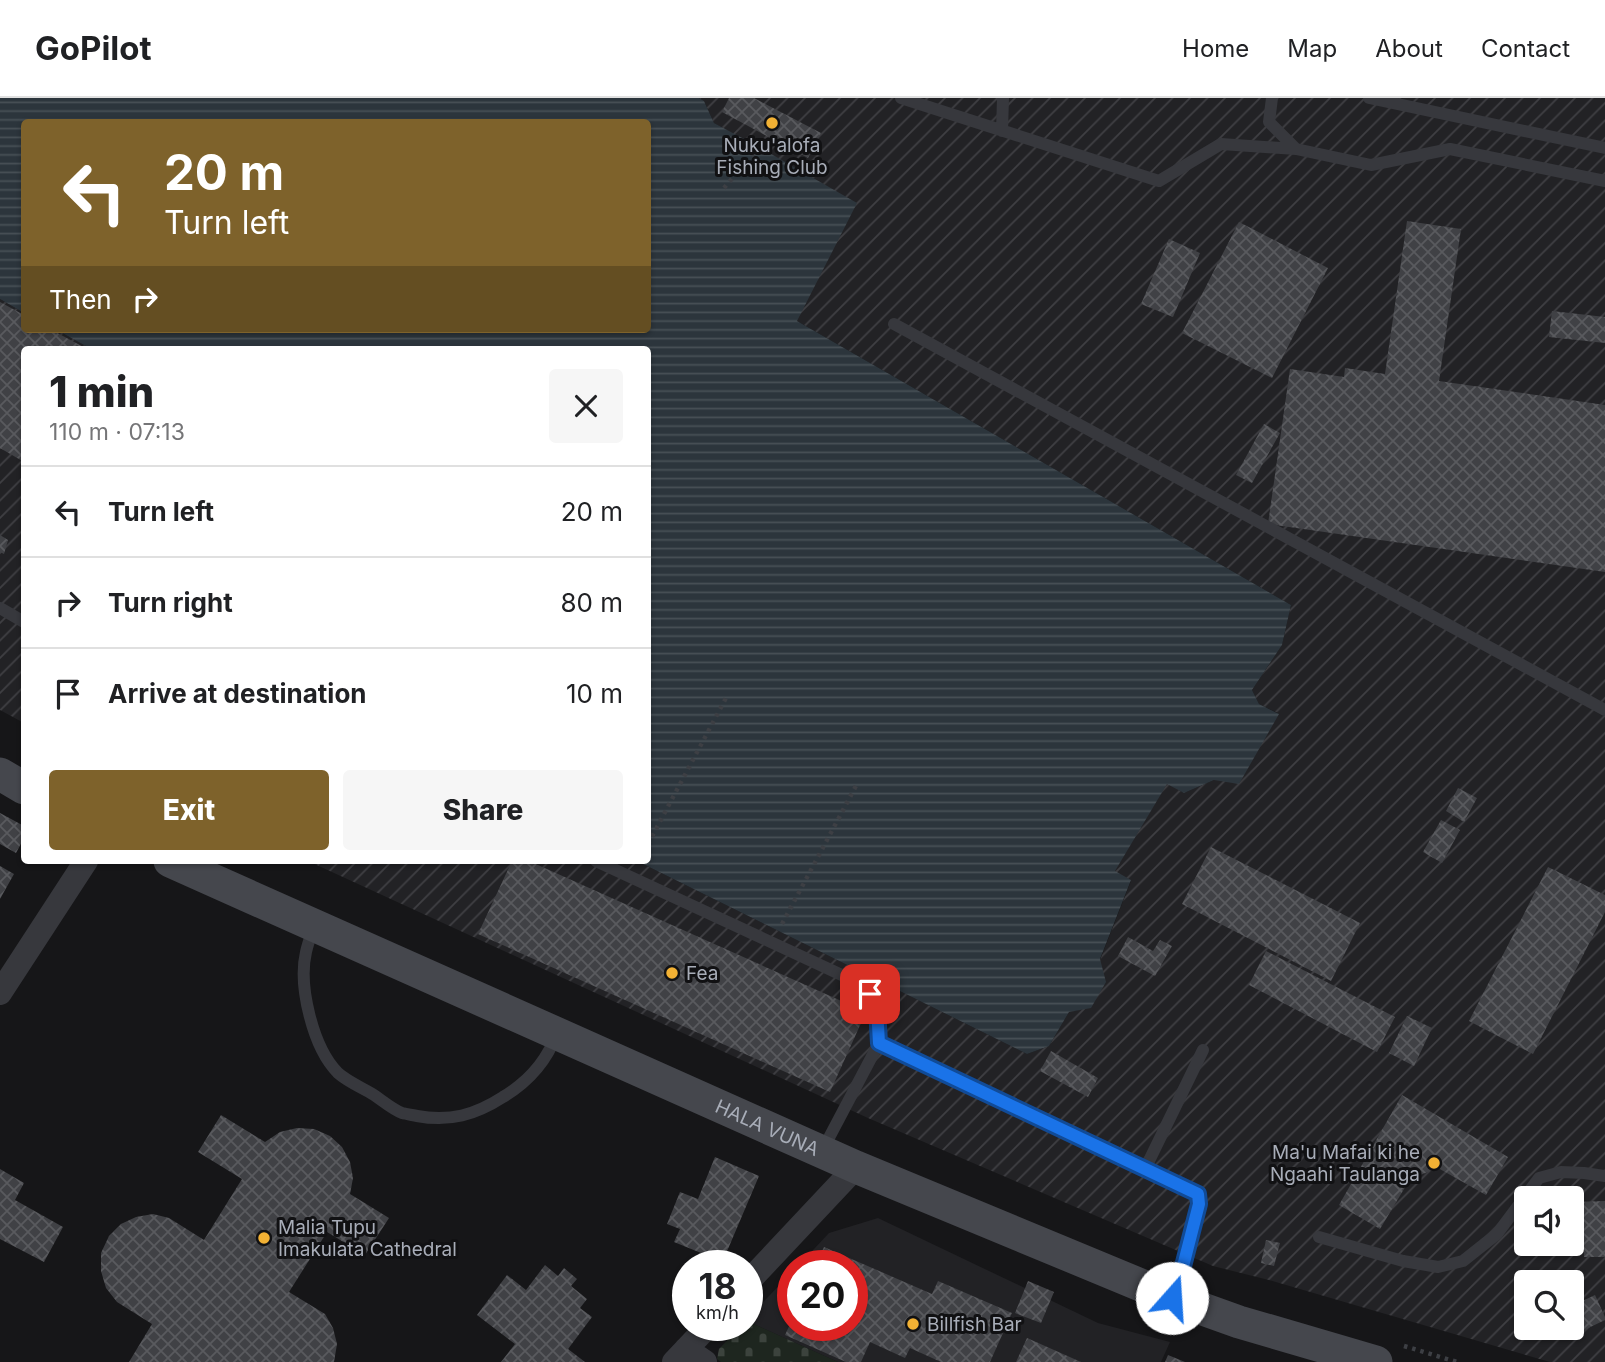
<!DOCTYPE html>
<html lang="en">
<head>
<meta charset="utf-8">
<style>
  :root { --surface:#fff; --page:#f6f6f6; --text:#202124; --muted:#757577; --line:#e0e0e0; --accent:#7e622b }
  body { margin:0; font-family:Inter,sans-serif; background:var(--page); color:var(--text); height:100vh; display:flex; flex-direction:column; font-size:26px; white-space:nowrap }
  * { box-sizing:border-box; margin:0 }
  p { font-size:23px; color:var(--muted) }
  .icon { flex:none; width:38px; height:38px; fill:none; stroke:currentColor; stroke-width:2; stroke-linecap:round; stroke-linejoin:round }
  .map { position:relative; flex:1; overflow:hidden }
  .side { position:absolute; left:21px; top:248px; width:630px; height:518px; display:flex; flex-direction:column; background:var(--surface); border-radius:7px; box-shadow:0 2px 5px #0004 }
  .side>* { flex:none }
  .banner { position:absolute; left:21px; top:21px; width:630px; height:214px; border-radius:7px; box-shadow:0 2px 5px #0004; background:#7e622b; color:#fff; overflow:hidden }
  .buttons { position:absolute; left:1514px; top:1088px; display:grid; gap:14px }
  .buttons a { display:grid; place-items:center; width:70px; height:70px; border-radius:7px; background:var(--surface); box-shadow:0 2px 5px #0004; font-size:35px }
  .speed { position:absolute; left:672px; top:1152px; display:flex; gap:14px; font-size:35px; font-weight:700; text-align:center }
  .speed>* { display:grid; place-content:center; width:91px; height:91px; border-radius:50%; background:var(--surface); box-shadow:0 2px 5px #0004; line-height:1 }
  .speed small { font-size:18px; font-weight:400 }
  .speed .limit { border:10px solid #d22; background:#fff; color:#111 }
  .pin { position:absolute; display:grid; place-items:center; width:60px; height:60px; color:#fff; margin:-30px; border-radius:14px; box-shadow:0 4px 10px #0006 }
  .me { position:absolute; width:77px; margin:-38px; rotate:19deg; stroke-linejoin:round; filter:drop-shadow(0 0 5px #0008) }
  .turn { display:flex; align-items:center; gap:24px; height:147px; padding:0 28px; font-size:32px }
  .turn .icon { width:91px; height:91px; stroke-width:2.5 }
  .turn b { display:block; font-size:49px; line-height:60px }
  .then { display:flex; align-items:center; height:66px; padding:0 28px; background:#0003; gap:14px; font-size:26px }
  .round { display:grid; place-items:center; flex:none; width:74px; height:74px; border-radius:7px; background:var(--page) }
  .overview { display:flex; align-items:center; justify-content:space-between; height:119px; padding:0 28px }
  h1 { font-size:42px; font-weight:800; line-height:52px }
  .button { display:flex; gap:14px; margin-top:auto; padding:14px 28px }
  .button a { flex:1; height:80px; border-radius:7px; background:var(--accent); color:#fff; font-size:28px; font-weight:800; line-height:80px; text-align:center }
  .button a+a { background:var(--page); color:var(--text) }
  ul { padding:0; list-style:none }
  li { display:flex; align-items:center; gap:21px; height:91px; padding:0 28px; border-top:2px solid var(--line) }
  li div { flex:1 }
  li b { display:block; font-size:26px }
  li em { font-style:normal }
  header { display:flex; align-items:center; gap:42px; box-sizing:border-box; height:98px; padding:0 35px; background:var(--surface); border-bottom:2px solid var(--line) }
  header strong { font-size:33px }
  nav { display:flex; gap:38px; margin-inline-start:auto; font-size:24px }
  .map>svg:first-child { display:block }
</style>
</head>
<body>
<header>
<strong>GoPilot</strong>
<nav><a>Home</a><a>Map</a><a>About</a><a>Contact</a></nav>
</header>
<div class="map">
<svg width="1605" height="1264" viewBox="0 0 1605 1264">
  <defs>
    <pattern id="industrial-furrows" width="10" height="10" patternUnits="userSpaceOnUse" patternTransform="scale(1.75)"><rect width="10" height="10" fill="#222225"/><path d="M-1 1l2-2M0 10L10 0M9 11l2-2" fill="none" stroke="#3f3f43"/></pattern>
    <pattern id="cemetery-stones" width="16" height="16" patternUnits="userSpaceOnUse" patternTransform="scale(1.75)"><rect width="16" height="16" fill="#1e261f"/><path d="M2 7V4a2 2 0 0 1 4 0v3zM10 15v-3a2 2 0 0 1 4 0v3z" fill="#3c433d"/></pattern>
    <pattern id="water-rules" width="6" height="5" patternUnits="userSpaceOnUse" patternTransform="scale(1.75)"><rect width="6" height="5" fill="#2c353c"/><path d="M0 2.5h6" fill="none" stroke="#485056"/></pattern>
    <pattern id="building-cross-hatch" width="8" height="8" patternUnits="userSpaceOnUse" patternTransform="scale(1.75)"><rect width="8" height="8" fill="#404145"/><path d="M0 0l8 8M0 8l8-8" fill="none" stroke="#595a5e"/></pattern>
  </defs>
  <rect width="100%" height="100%" fill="#161618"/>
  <!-- built -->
  <path fill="#222225" d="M878,1120L1098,1225L1170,1244L1161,1264H838L747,1223V1221L793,1173V1227H852V1167H799L829,1135Z"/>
  <!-- industrial -->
  <path fill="url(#industrial-furrows)" fill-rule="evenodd" d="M699,0H1605V1264H1550L1269,1182L1213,1168L868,1020L308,763H637L1027,956L1049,948L1069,914L1091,909L1100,862L1131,783L1114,774L1167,685L1184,695L1214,682L1278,615L1259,606L1252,592L1282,547L1291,507L797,223L791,68L714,25L704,3ZM1526,1101H1572V1146H1526ZM1526,1185H1572V1230H1526Z
    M0,201L24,215V231H55L93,252H24V625L0,612Z"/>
  <!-- cemetery -->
  <path fill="url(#cemetery-stones)" d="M747,1223L838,1264H721L717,1261L719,1251L742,1227H747Z"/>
  <!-- water -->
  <path fill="url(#water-rules)" d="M0,0H699L704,3L714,25L759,49L857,105L797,223L1291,507L1282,547L1252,592L1259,606L1279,616L1239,686L1214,682L1184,695L1167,686L1115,773L1131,782L1100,861L1106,884L1091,910L1069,914L1049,948L1027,956L637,763H648V252H93L55,231H648V24H24V215L0,201Z"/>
  <!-- building -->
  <path fill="url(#building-cross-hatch)" d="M729,0H754L821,35L808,60L722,14Z
    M1407,123L1461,131L1439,283L1605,307V474L1268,426L1290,271L1344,279L1345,270L1385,276Z
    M1239,124L1328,170L1272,280L1182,235Z
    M1169,141L1200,155L1173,219L1141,206Z
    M0,204L24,217V231H50L89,252H24V364L0,350Z
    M1552,213L1605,219V245L1549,239Z
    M1264,326L1280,335L1252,385L1236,377Z
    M0,437L8,442L4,456L0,454Z
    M1458,690L1477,700L1464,724L1446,713Z
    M0,715L24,728V740L16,755L0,746Z
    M1441,722L1460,732L1442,765L1423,754Z
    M1211,749L1360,825L1331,883L1182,806Z
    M512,763H529L866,914L830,994L478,836Z
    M0,768L14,776L0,801Z
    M1548,769L1605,797V814L1533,956L1469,923Z
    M1128,839L1153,853L1160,842L1172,848L1155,878L1118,858Z
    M1266,853L1395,919L1377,954L1249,887Z
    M1407,918L1432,930L1414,968L1389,955Z
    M1051,953L1098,980L1088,999L1040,973Z
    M1402,997L1508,1059L1486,1097L1438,1070L1410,1081L1380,1131L1339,1107Z
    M221,1017L265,1044L280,1034L297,1030L314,1031L330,1038L342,1049L350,1064L353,1080L350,1096L389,1120L365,1157L327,1134L289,1194L325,1216L333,1230L337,1246L334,1264H129L152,1226L117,1204L106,1190L101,1173V1155L109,1138L121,1126L136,1119L153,1116L169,1120L204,1142L242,1081L198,1054Z
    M715,1059L759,1078L725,1158L714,1153L711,1159L674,1144L680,1131L667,1126L680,1094L698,1101Z
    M0,1071L24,1085L15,1102L63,1129L44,1164L0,1141Z
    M1605,1103V1159H1584V1141H1572V1104Z
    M1266,1142L1280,1145L1274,1168L1261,1165Z
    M824,1149L932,1196L938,1183L1012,1215L990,1264H941L910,1250L905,1260L870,1244L861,1264H846L785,1237L793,1220V1227H852V1167H816Z
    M545,1167L558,1178L564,1170L577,1181L571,1188L587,1201L580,1210L592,1219L568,1251L585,1264H501L515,1246L477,1217L507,1177L526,1192Z
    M1028,1183L1054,1194L1041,1225L1015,1215Z
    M1595,1197L1605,1219V1222L1580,1234L1572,1215V1208Z
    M1027,1240L1081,1264H1016Z
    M1168,1257L1185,1264H1165Z"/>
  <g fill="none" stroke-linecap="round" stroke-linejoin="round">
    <!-- path -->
    <path stroke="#3d3f44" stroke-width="4.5" stroke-dasharray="3.5 5" stroke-linecap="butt" d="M724,90L759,49
      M648,746L726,600
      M782,826L857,686
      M1404,1248L1457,1264"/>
    <!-- service -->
    <path stroke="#37383d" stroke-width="12" d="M901,0L1159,83L1221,46L1296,51
      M1272,0L1269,24L1296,51L1371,67L1450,51L1605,83
      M1369,0L1605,50
      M1002,33L1003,0
      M894,226L1605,612
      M0,510L24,524
      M596,763L859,885L870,896L877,910L879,945L822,1053
      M314,828C311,837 308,845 306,854C298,888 313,950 338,975C348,984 363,990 374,997C383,1003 392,1011 402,1015C406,1016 412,1017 417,1018C450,1024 475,1017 503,999C528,984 547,963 557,935
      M879,945L1198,1096L1199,1106L1180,1180L1173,1197
      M1145,1071L1203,952
      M1319,1139L1403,1163L1438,1169L1463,1163L1497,1136L1539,1080L1561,1074L1584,1075L1605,1078"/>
    <!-- minor -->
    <path stroke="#37383d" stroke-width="24" d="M0,895L86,763
      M747,1185L856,1069
      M686,1251L705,1264
      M674,1264L709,1227"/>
    <!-- secondary -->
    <g stroke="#45474d" stroke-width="33">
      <path d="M0,676L24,690"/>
      <path id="s1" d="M170,763L856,1069L1172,1200L1239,1224L1376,1264"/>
    </g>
  </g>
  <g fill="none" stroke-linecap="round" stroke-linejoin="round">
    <!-- route casing -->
    <g stroke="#114b97" stroke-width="18">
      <path id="route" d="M870,896L877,910L879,945L1198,1096L1199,1106L1180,1180L1172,1200"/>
    </g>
    <!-- route -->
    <use href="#route" stroke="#1a73e8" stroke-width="12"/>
  </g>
  <!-- markers -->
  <g fill="#f2b134" stroke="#111113" stroke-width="2.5">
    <circle cx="772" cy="25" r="7"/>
    <circle cx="672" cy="875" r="7"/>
    <circle cx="1434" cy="1065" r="7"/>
    <circle cx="264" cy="1140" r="7"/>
    <circle cx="913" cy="1226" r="7"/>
  </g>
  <g text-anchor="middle" stroke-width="6" stroke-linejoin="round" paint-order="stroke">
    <!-- poi labels -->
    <g font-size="19" fill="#a8adb8" stroke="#111113" text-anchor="start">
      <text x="772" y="54" text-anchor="middle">Nuku'alofa<tspan x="772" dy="22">Fishing Club</tspan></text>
      <text x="686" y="882">Fea</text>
      <text x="1420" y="1061" text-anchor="end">Ma'u Mafai ki he<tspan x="1420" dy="22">Ngaahi Taulanga</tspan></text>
      <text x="278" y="1136">Malia Tupu<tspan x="278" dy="22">Imakulata Cathedral</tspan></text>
      <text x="927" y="1233">Billfish Bar</text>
    </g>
    <!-- street labels -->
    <g font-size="19" fill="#a8adb8" stroke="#111113">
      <text dy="7" stroke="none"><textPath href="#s1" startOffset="654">HALA VUNA</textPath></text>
    </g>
  </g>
</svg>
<div class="buttons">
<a><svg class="icon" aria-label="sound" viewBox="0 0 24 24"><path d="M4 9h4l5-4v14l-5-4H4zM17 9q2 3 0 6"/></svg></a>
<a><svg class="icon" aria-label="search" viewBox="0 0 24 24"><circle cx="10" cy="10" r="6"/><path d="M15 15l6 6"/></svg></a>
</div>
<div class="speed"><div>18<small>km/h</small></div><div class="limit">20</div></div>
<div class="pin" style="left:870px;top:896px;background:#d93025"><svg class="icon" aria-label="arrive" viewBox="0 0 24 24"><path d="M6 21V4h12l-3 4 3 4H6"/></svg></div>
<svg class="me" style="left:1172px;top:1200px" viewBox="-20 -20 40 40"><circle r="19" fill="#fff"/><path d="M0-13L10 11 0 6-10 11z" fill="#1a73e8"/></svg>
<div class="banner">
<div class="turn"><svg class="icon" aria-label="left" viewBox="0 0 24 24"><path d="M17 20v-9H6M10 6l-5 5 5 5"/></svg><div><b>20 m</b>Turn left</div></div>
<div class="then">Then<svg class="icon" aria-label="right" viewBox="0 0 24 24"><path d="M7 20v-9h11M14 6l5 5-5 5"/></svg></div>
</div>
<section class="side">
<div class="overview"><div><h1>1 min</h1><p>110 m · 07:13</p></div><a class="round"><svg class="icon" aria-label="close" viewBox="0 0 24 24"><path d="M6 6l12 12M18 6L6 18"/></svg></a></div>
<ul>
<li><svg class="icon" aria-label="left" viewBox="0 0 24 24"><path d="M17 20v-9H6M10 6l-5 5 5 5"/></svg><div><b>Turn left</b></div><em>20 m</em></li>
<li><svg class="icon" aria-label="right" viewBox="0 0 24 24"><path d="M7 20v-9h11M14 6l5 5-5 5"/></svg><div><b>Turn right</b></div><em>80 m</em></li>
<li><svg class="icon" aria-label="arrive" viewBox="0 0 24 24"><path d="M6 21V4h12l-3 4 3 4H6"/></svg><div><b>Arrive at destination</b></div><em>10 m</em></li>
</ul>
<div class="button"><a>Exit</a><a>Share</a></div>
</section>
</div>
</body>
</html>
